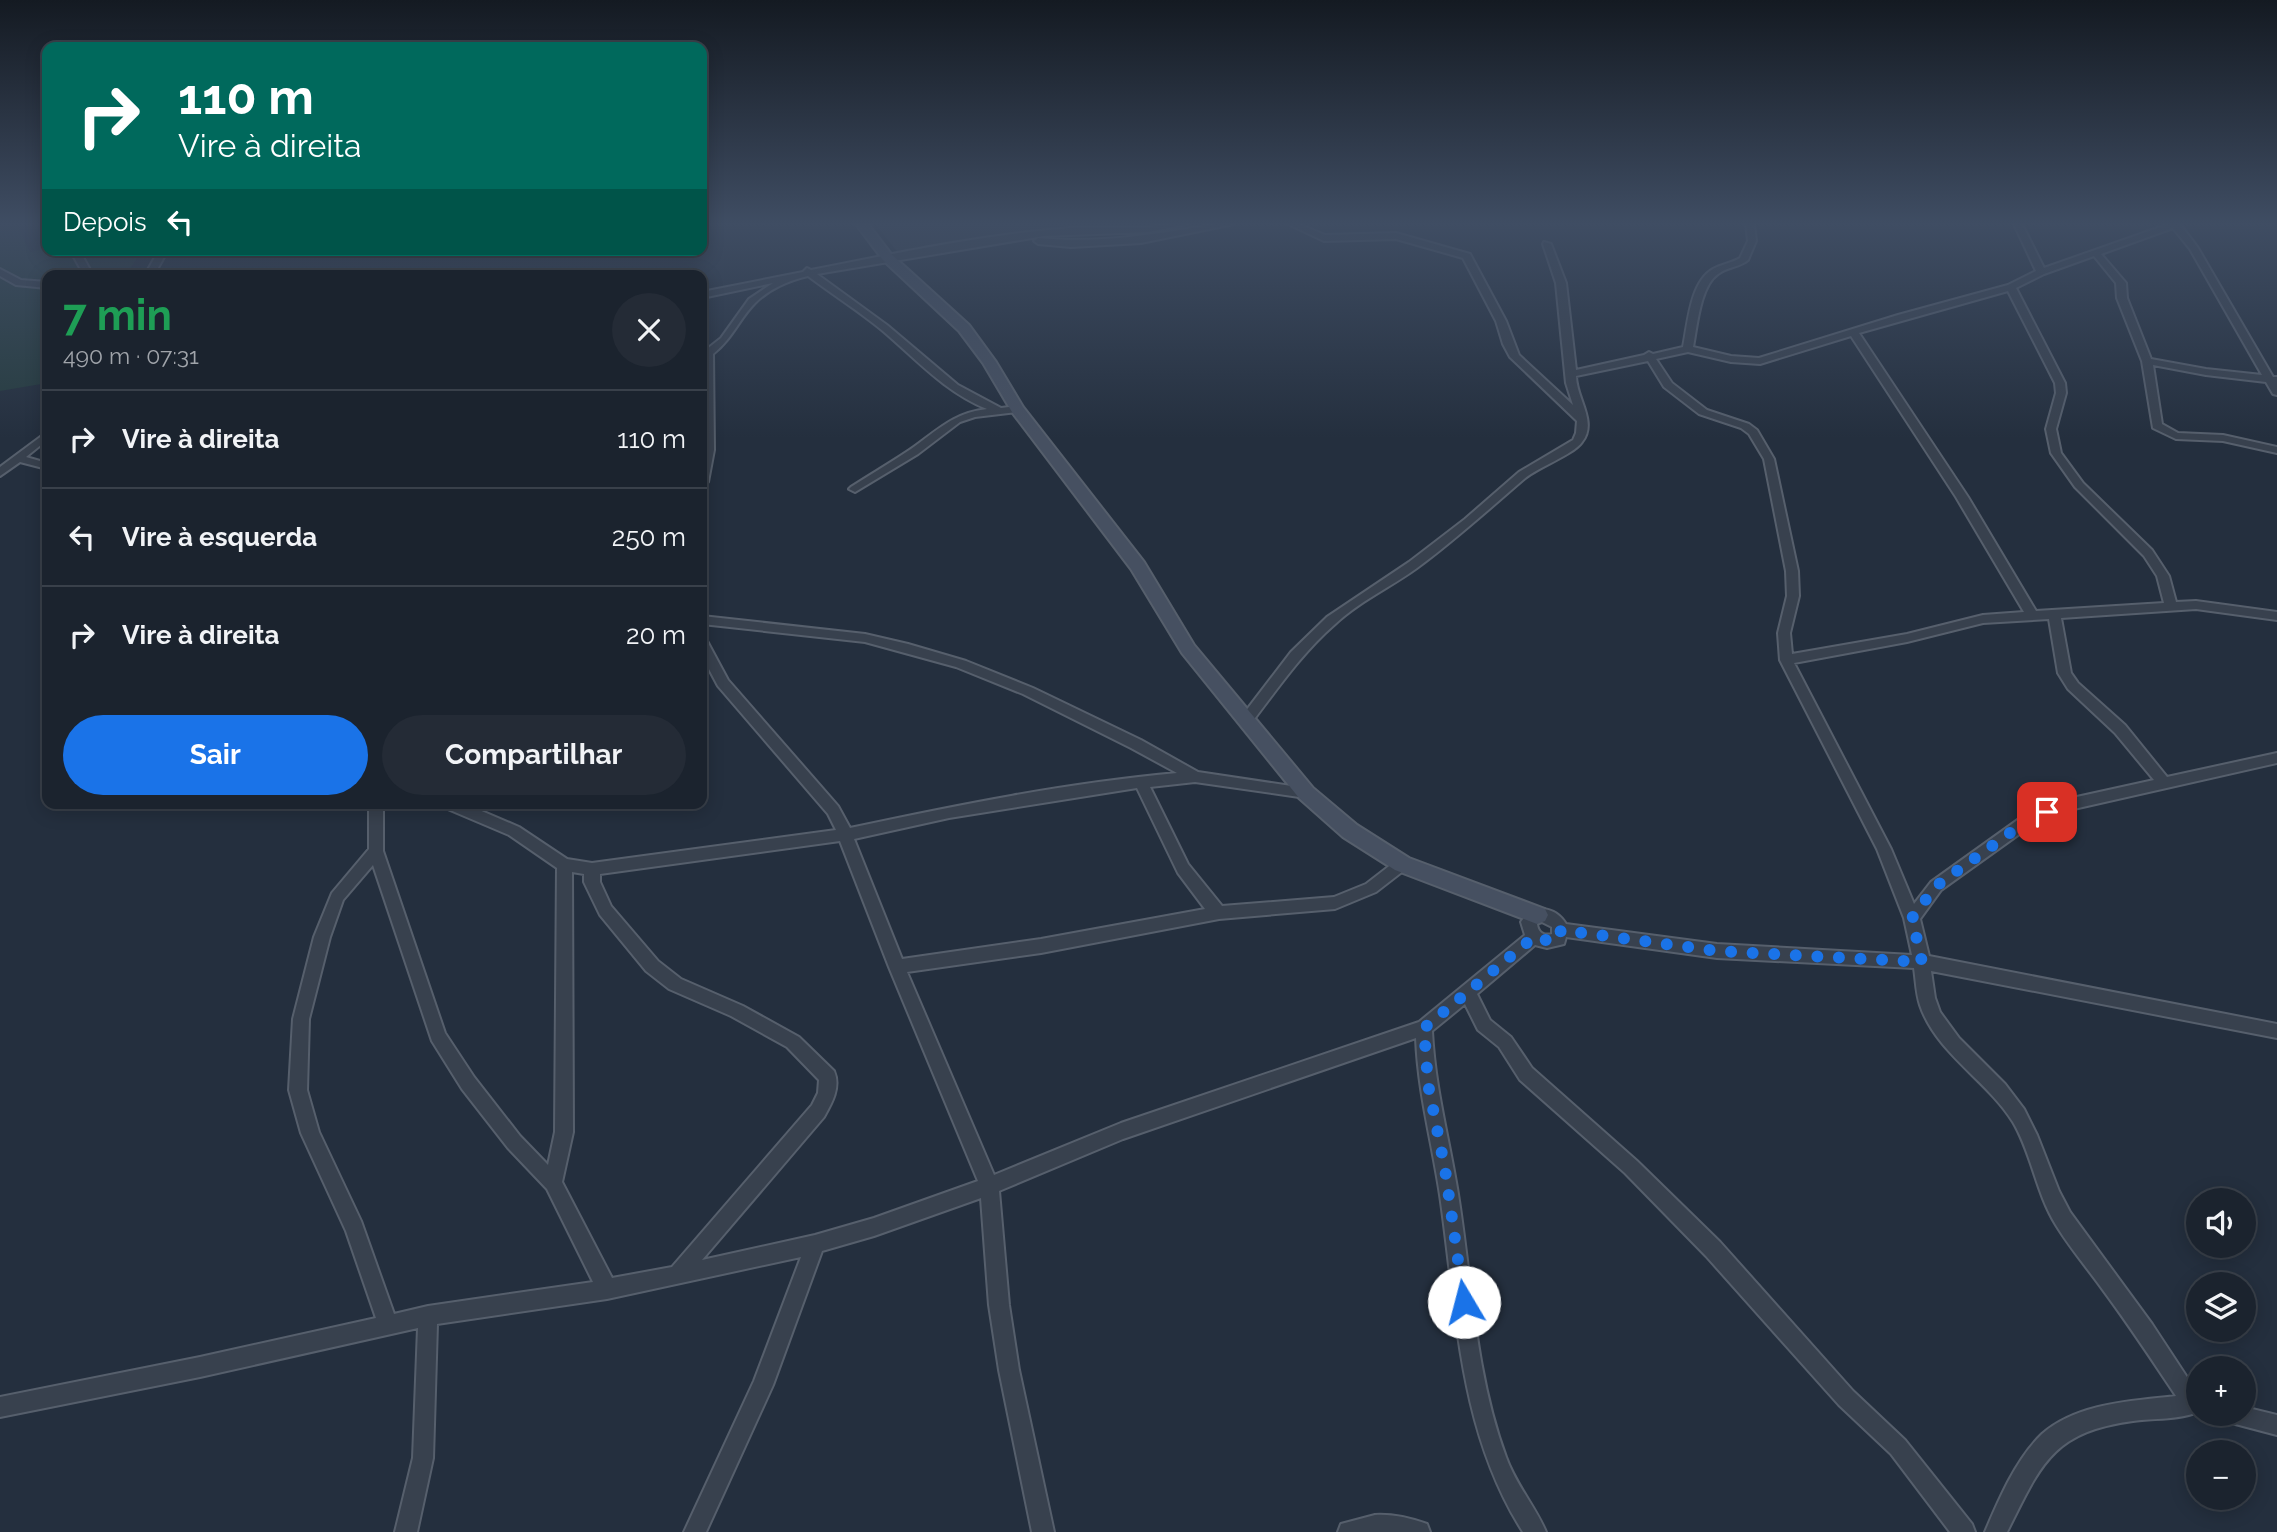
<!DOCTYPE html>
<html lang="pt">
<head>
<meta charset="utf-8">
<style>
  :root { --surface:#1b232e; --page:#242b36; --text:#f1f3f6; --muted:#a0a4aa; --line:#39404a; --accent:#1a73e8 }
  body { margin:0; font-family:Raleway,sans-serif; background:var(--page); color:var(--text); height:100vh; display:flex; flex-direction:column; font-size:26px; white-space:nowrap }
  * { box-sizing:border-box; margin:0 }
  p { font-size:23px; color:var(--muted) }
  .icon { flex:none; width:38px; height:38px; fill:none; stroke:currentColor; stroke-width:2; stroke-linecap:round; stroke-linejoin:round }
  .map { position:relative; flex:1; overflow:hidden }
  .details { position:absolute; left:42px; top:270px; width:665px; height:539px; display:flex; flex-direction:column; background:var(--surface); border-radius:14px; box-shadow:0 4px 18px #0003,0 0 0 2px var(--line) }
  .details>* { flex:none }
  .hud { position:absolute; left:42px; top:42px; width:665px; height:214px; border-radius:14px; box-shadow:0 4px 18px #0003,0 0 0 2px var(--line); background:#00695c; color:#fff; overflow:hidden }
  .fabs { position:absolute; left:2186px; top:1188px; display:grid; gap:14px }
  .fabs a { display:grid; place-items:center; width:70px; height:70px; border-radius:50%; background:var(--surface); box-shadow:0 4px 18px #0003,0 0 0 2px var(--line); font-size:35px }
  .pin { position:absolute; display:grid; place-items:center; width:60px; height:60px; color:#fff; margin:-30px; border-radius:14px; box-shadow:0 4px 10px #0006 }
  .me { position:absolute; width:77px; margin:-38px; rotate:352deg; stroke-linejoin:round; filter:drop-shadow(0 0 5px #0008) }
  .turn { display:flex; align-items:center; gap:24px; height:147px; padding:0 21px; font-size:32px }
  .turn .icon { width:91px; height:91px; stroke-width:2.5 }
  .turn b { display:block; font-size:49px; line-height:60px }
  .then { display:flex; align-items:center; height:66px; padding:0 21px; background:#0003; gap:14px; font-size:26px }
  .round { display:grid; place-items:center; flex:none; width:74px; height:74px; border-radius:37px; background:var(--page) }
  .head { display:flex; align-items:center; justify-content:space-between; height:119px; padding:0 21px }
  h1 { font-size:42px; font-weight:700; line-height:52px; color:#1e9e55 }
  .action { display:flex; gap:14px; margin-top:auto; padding:14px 21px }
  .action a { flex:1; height:80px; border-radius:42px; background:var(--accent); color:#fff; font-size:28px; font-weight:700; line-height:80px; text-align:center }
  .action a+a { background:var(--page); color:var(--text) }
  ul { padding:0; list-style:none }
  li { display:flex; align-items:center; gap:21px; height:98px; padding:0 21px; border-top:2px solid var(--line) }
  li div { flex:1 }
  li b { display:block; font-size:26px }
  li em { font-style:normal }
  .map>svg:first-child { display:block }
</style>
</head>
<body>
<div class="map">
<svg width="2277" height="1532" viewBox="0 0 2277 1532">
  <rect width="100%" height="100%" fill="#242f3e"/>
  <!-- airport -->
  <path fill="#323c4b" d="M875,224H1075L899,254Z"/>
  <!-- green -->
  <path fill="#263c3f" d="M0,224H17L30,252L47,248V250H142L126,275H47V383L0,391Z"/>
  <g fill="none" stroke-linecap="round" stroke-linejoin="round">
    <!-- street casing -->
    <g stroke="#565f6c" stroke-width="4">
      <path id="street" d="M1171,224H1187L1149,232L1044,236L817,274L887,325L958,385L1001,408L1017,406L1022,409L1017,412L975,417L960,422L918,454L855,492L849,489L851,487C871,474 892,462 911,449C938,430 953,413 987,409C945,392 917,360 883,331C859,311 833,295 808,276C790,280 769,289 755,303C739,319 733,338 713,354L714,450L708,482L702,485L704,434L702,353L721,338L749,299L773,283L702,298V292L803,272L807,268L811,270C893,254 976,236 1059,229C1096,225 1134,231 1171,224Z
        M1217,224H1234L1141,243L1071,247L1038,244L1034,241L1038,238C1099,244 1157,234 1217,224Z
        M1288,224H1299L1325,235L1396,233L1470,254L1506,321L1519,355L1573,405L1566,383L1556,283L1543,244L1544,242L1551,244L1566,283L1576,370L1644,355L1649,352L1653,354L1683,347C1688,323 1690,282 1713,269C1722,264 1732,263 1740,258L1748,241L1746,224H1754L1756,241L1748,260C1740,267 1727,267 1718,274C1700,286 1697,327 1693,347L1731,356L1759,358L1898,315L2008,285L2036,271L2014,224H2022L2044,268L2169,224H2180L2198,248L2273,377H2277V395L2273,394L2266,382L2206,375L2153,365L2162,424L2178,433L2223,435L2277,447V453L2223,441L2176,439L2153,428L2142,361L2117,298L2116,283L2094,256L2044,274L2016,288L2065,383L2066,393L2056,429L2061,453L2083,483L2152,550L2169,576L2176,602L2196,601L2277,612V620L2196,609L2061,618L2071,673L2078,683L2125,725L2167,777L2277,753V763L2065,811L2036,822L1941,890L1920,919L1929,956L2277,1024V1038L1931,971L1935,998L1940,1012L1959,1038L2005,1084L2024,1109L2037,1135L2059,1191L2070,1212L2152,1324L2198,1394V1412C2179,1420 2154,1418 2133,1421C2052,1432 2041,1464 2007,1532H1985C1999,1499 2016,1459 2042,1434C2077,1403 2132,1401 2176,1396C2152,1360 2129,1325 2103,1290C2088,1269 2070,1248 2056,1225C2036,1193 2032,1154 2013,1122C1987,1080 1936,1053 1920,1005C1916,993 1916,981 1914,968L1717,958L1566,937L1564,944L1547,948L1535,945L1477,994L1490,1020L1511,1037L1532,1068L1637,1161L1720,1242L1853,1391L1905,1440L1972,1524L1975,1532H1950L1891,1454L1839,1405L1706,1256L1625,1173L1520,1080L1499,1047L1478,1030L1465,1004L1432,1031C1435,1089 1449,1138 1458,1194C1472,1282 1475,1373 1506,1457C1516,1485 1535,1506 1546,1532H1523C1458,1430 1457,1311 1440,1195C1432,1142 1418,1092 1416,1038L1123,1139L999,1191L1009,1305L1019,1370L1054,1532H1032L999,1370L989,1305L981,1198L874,1236L822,1251L773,1385L706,1532H684L754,1381L801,1257L607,1299L437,1324L433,1458L417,1532H395L413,1458L418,1328L200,1377L0,1417V1397L200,1357L376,1318L346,1231L301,1133L289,1090L293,1019L314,937L332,893L369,849V803H383V851L445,1033L474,1077L520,1136L548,1165L555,1132L557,868L509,835L443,807L441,803H463L519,827L567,859L592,863L836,830L828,814L718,686L702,656V640L707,641L728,680L838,806L850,828C957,805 1067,783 1177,773L1131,748L1023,694L956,667L865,642L702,624V616L865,634L908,644L966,661L1033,688L1141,740L1198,772L1311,789L1313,793L1311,797L1306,798L1195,782L1150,787L1188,864L1222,906L1334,897L1366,884L1397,860L1402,858L1407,860L1409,864L1407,868L1376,892L1335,909L1219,919L1041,953L907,972L994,1175L1121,1123L1419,1022L1525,935L1521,922C1532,903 1555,906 1566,924L1717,944L1912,955L1904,918L1877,849L1780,660L1778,633L1787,596L1786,571L1764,459L1749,434L1741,428L1699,414L1664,387L1648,361L1576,376C1576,398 1598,422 1582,442C1573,455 1538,467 1524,479C1489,509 1455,540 1417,568C1391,587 1358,602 1334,625C1302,653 1278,688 1252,722H1242L1240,719L1242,716L1291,652L1327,617L1409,562L1465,519L1519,472L1573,440L1576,433L1577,421L1510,357L1503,344L1496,321L1463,258L1396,239L1324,241ZM2173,228L2190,249L2262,375L2206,369L2151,359L2127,298L2126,283L2101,254ZM2008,291L2055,383L2056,393L2046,429L2051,453L2075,487L2144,556L2157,576L2164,603L2036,611L1968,497L1859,333ZM1851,336L1956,497L2024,612L1983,615L1907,634L1792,654L1790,633L1799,596L1798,571L1774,459L1757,430L1749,424L1707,410L1672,383L1656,359L1688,352L1731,362L1760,364ZM2049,619L2058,673L2068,689L2115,733L2154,780L2063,800L2026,814L1931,882L1914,904L1891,849L1794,663L1907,642L1983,623ZM1137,788L1178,873L1205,909L1041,939L902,959L854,839L949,818ZM840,841L889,967L978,1181L874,1218L815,1235L702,1260L824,1117C832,1103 841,1087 834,1071L799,1037L743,1006L681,979L658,961L611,906L600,882V874ZM373,865L432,1041L462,1089L508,1148L547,1189L593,1282L428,1306L394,1314L361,1221L319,1132L307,1090L309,1019L330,937L343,900ZM572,872L584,874V882L600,915L646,971L669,989L731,1016L787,1047L819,1080L818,1093L812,1105L672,1267L612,1278L562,1182L573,1132ZM1540,921L1552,927V934C1544,936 1538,933 1537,924Z
        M70,250H79L93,275H84Z
        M159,250H168L154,275H145Z
        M0,269L21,280L47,282V288L16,285L0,276Z
        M47,432V440L26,457L47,463V469L20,462L0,476V467Z
        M2244,1407L2277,1415V1435L2224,1421L2221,1414H2244Z
        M1375,1515C1393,1514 1410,1518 1427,1524L1430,1532H1338L1341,1524Z"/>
    </g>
    <!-- secondary casing -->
    <g stroke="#565f6c" stroke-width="4">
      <path id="secondary" d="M856,224H868L891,254L969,325L996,362L1023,407L1144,562L1194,645L1313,788L1357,825L1409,858L1545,909L1548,915L1545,921L1537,924L1395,870L1343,837L1299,798L1182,653L1131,569L1012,412L983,363L959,331L883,260Z"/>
    </g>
    <!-- street -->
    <use href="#street" fill="#38414e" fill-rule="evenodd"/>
    <!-- secondary -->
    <use href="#secondary" fill="#465061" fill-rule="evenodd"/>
  </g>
  <!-- sky -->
  <linearGradient id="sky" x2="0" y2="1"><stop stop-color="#141a22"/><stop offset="0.51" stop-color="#3f4d63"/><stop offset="1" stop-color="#3f4d63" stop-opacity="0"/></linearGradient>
  <rect width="2277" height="438" fill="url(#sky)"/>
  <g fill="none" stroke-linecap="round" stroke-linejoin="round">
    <!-- route -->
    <path stroke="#1a73e8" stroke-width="12" stroke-dasharray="0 21.6" d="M1464,1302L1445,1169L1428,1084L1424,1028L1534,937L1553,942L1558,939L1561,930L1717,951L1922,962L1912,918L1936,886L2031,818L2047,812"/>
  </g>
</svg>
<div class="fabs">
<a><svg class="icon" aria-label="sound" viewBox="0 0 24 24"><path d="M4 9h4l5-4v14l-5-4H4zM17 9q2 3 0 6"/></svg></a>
<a><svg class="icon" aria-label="layers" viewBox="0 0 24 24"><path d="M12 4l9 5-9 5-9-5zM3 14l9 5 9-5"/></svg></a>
<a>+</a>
<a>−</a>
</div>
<div class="pin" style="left:2047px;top:812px;background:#d93025"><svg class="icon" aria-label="arrive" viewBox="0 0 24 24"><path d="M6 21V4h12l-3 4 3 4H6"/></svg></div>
<svg class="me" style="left:1464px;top:1302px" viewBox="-20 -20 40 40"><circle r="19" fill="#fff"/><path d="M0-13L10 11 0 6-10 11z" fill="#1a73e8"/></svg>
<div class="hud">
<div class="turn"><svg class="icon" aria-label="right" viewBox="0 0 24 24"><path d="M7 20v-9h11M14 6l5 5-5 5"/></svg><div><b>110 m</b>Vire à direita</div></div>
<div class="then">Depois<svg class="icon" aria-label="left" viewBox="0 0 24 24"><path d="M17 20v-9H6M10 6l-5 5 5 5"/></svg></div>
</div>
<section class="details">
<div class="head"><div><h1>7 min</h1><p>490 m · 07:31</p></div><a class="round"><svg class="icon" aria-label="close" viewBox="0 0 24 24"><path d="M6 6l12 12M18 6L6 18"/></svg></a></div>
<ul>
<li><svg class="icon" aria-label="right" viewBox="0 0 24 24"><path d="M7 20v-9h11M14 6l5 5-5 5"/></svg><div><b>Vire à direita</b></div><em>110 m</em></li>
<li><svg class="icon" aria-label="left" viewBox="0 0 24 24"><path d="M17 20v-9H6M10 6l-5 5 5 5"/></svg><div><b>Vire à esquerda</b></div><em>250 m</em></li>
<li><svg class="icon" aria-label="right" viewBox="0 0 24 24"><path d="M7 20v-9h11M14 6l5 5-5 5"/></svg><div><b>Vire à direita</b></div><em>20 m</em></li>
</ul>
<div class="action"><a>Sair</a><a>Compartilhar</a></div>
</section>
</div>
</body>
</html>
